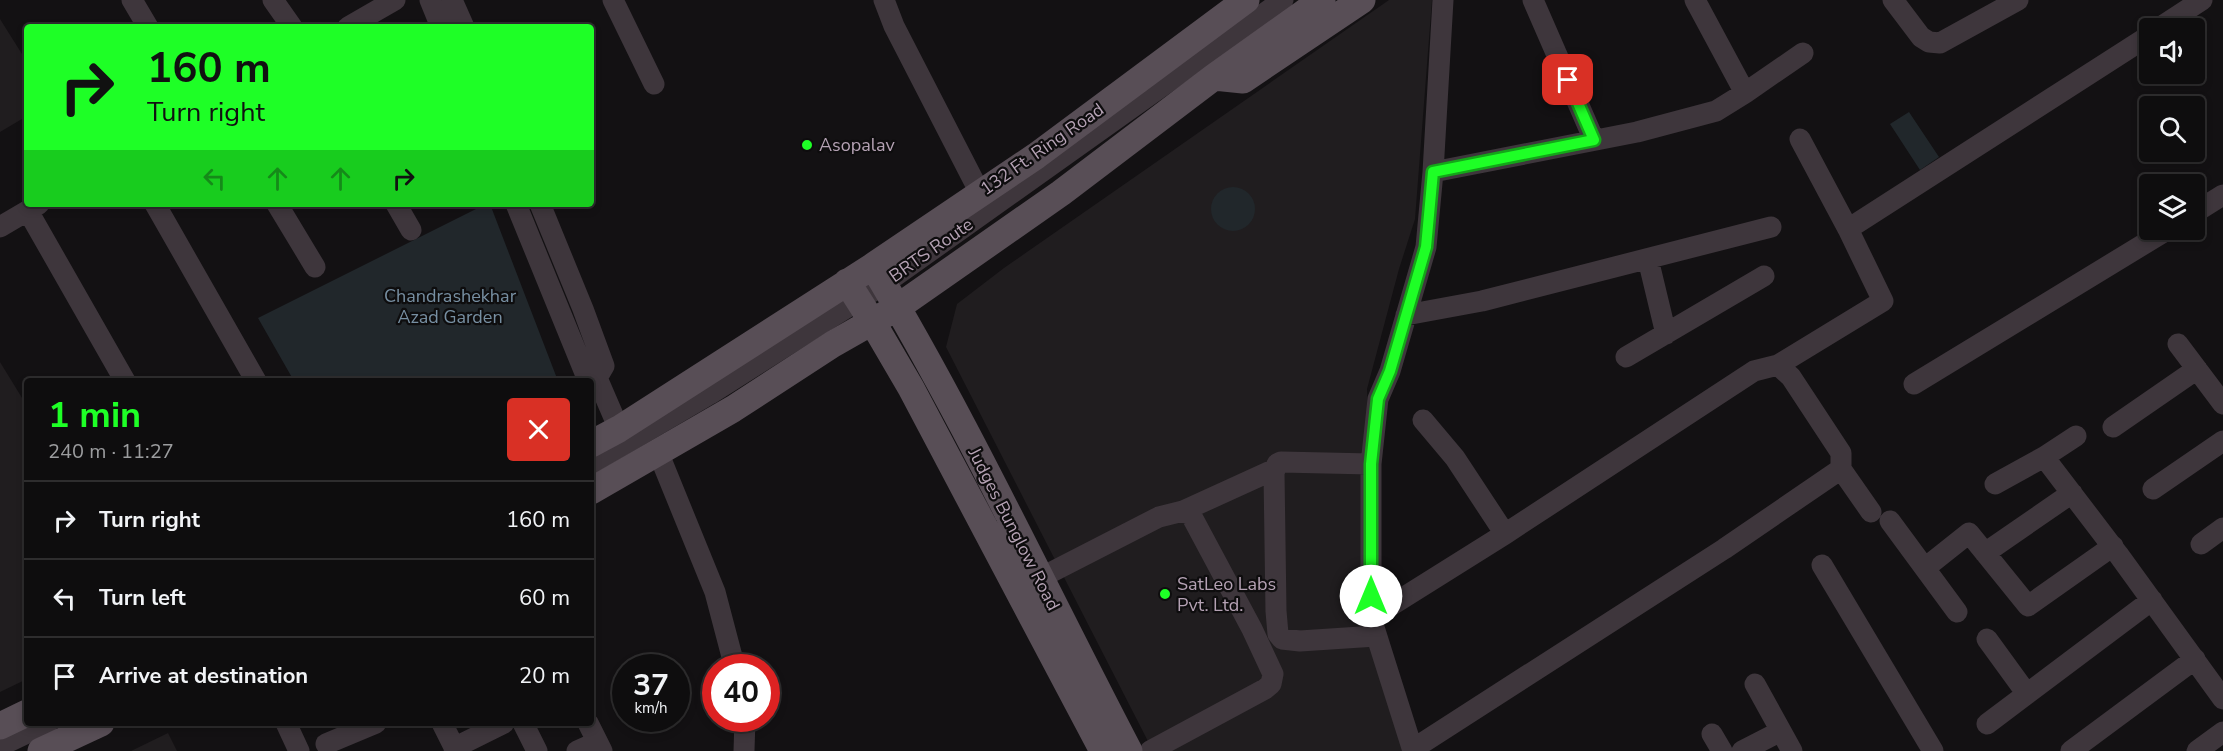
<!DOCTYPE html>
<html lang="en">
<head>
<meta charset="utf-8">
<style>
  :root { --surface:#0e0d0e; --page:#171617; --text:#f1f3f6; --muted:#9b9c9e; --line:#2e2d2e; --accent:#1eff26 }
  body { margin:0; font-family:"Nunito Sans",sans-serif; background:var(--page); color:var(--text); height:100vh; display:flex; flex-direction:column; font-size:22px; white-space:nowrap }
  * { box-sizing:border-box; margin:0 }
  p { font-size:20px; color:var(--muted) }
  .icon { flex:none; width:33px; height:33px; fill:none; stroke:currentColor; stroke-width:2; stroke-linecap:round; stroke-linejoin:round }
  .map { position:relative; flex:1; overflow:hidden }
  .sheet { position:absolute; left:24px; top:378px; width:570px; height:348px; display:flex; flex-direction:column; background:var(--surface); border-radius:6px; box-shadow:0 3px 9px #0003,0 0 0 2px var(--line) }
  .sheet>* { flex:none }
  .banner { position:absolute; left:24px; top:24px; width:570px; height:183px; border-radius:6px; box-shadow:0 3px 9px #0003,0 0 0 2px var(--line); background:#1eff26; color:#111; overflow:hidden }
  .buttons { position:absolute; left:2139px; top:18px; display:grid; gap:12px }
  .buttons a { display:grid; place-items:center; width:66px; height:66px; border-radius:6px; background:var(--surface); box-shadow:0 3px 9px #0003,0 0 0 2px var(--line); font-size:30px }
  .speed { position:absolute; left:612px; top:654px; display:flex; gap:12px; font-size:30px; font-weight:700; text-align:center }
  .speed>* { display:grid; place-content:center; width:78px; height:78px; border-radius:50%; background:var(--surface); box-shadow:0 3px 9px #0003,0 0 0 2px var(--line); line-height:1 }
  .speed small { font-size:15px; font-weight:400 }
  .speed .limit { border:9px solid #d22; background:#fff; color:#111 }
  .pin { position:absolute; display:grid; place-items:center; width:51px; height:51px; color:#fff; margin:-26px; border-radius:12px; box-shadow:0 3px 9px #0006 }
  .me { position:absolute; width:66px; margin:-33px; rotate:0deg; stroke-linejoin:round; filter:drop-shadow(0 0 4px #0008) }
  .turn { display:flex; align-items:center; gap:21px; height:126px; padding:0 24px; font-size:27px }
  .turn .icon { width:78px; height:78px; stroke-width:2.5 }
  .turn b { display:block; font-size:42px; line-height:51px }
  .lanes { display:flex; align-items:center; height:57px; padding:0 24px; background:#0003; justify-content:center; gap:30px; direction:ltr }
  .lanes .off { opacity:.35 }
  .round { display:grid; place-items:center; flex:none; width:63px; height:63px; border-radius:6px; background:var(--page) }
  .summary { display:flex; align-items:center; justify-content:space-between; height:102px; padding:0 24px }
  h1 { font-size:36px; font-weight:700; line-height:45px; color:var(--accent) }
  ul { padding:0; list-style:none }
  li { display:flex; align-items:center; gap:18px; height:78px; padding:0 24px; border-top:2px solid var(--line) }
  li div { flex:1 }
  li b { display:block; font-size:22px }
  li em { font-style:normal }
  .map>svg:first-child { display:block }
</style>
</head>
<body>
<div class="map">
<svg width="2223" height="751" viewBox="0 0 2223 751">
  <rect width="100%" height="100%" fill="#131113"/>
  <!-- built -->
  <path fill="#201d1f" d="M1389,0H1432L1415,219L1399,269L1367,389L1375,631L1408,751H1153L946,347L957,304L1004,268Z
    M0,19L27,62V116L0,132Z
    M0,362L27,406V679L0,692Z
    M168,733L177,751H131Z"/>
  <!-- green -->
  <path fill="#21272b" d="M1909,112L1939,157L1920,170L1890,124Z
    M1211 209a22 22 0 1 1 44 0a22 22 0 1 1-44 0Z
    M486,204H490L558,381H294L258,318Z"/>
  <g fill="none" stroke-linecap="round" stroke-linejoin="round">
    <!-- minor -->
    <path stroke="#3e363c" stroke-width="21" d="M132,0L148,27
      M273,0L292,27
      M430,0L441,27
      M452,0L464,27
      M613,0L654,84
      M884,0L894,26L980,193
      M1533,0L1594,140
      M1893,0L1921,37L1929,42L1940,43L2018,0
      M348,27L395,0
      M2159,28L2202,0
      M1745,93L1803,53
      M1433,172L1637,132L1716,111L1745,93L1695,0
      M155,204L256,381
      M277,204L315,267
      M396,204L411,230
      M516,204L585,373L597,378L619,429
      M540,204L583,309L604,366L597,378
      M28,211L125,381
      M2194,213L2223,195
      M0,227L39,204
      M1848,229L2150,35
      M1648,259L1666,334
      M1406,315L1482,301L1771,227
      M2178,344L2223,404
      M1626,357L1764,276
      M1778,365L1883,301L1848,229L1800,139
      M1914,384L2167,230
      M1423,420L1455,458L1505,534
      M2113,427L2197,369
      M658,452L715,592L735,668
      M2044,457L2118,554L2223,699
      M591,464L710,394L884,284L1283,0
      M1371,464L1281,462L1277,464L1274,473L1276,611L1278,634L1282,639L1300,641L1376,636
      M1841,469L1871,512
      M1995,484L2044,457L2076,436
      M2153,489L2223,441
      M1183,511L1275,469
      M1890,521L1957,612
      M2201,544L2223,528
      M1985,553L2072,493
      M1822,565L1933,751
      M1925,568L1969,533L2028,606L2113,546
      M1040,578L1159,517L1183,511L1191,515L1252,629L1273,674L1271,684L1265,689L1150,751
      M1371,618L1505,534L1754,371L1778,365L1791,377L1841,453V469L1724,549L1413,749
      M1987,639L2027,694
      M1755,684L1792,751
      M286,723L299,751
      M442,723L456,751
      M523,723L537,751
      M588,723L602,751
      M1987,724L2152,600
      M1712,734L1722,751
      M326,744L376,723
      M0,746L48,723
      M454,748L504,723
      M577,751L597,742
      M744,751L745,718
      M1413,751L1371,618V464L1378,399L1390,371L1426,247L1433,172L1443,0
      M1742,751L1781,731
      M2071,751L2195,659
      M2197,751L2223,732"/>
    <!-- major -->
    <path stroke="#584e56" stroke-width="27" d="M1214,77L1243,80L1362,0
      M873,266C967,422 1044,589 1129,751
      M847,282L873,323L911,388L1103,751
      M591,444L619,429L873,266L1036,156L1246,0
      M591,491L733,409L833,344L898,307L1061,193L1214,77L1322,0
      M0,726L27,713
      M41,751L101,723"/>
  </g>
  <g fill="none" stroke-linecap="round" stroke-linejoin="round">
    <!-- route casing -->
    <g stroke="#14a619" stroke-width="15">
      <path id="route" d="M1371,596V464L1378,399L1390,371L1426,247L1433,172L1594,140L1568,80"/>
    </g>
    <!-- route -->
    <use href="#route" stroke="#1eff26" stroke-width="10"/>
  </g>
  <!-- markers -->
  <g fill="#1eff26" stroke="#0e0d0e" stroke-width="2">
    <circle cx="807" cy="145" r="6"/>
    <circle cx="1165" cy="594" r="6"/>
  </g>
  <g text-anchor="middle" stroke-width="4.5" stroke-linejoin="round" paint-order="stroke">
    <!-- poi labels -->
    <g font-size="18" fill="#b5a2b4" stroke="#0e0d0e" text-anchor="start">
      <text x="819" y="151">Asopalav</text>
      <text x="1177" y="590">SatLeo Labs<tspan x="1177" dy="21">Pvt. Ltd.</tspan></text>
    </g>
    <!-- street labels -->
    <g font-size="18" fill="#b5a2b4" stroke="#0e0d0e">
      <text transform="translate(1042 149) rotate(-35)" y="6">132 Ft. Ring Road</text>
      <text transform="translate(931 250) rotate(-35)" y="6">BRTS Route</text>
      <text transform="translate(1014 529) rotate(63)" y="6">Judges Bunglow Road</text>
    </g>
    <!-- park labels -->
    <g font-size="18" fill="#778fa2" stroke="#0e0d0e">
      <text x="450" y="302">Chandrashekhar<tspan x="450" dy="21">Azad Garden</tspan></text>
    </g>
  </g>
</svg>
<div class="buttons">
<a><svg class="icon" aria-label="sound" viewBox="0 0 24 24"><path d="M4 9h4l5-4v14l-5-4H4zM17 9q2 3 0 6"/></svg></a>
<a><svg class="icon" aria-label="search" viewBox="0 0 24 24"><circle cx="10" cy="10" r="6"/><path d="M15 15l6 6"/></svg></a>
<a><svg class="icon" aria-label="layers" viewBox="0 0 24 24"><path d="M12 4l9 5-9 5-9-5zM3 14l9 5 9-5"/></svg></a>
</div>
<div class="speed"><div>37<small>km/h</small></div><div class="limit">40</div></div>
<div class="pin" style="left:1568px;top:80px;background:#d93025"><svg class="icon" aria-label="arrive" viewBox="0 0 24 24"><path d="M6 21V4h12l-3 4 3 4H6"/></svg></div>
<svg class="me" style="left:1371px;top:596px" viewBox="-20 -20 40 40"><circle r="19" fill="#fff"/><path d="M0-13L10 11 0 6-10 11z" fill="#1eff26"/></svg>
<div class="banner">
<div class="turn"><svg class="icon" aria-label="right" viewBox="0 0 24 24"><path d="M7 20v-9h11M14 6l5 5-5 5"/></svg><div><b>160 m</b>Turn right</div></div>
<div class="lanes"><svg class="icon off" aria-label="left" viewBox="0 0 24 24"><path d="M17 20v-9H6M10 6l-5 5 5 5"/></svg><svg class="icon off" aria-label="ahead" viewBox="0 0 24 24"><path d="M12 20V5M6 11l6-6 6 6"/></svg><svg class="icon off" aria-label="ahead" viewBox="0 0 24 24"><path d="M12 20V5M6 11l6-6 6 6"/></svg><svg class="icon" aria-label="right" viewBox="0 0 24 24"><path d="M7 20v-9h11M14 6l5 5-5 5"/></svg></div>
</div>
<section class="sheet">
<div class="summary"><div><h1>1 min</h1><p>240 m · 11:27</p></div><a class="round" style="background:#d93025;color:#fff"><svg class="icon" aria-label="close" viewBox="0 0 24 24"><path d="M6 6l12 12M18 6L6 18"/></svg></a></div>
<ul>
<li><svg class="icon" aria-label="right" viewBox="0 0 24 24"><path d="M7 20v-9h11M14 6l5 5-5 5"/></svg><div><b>Turn right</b></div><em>160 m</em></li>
<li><svg class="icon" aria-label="left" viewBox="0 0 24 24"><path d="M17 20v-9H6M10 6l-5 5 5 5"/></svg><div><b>Turn left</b></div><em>60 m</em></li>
<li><svg class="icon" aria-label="arrive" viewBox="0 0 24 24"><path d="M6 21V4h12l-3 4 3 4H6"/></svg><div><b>Arrive at destination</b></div><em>20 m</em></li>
</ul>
</section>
</div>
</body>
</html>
